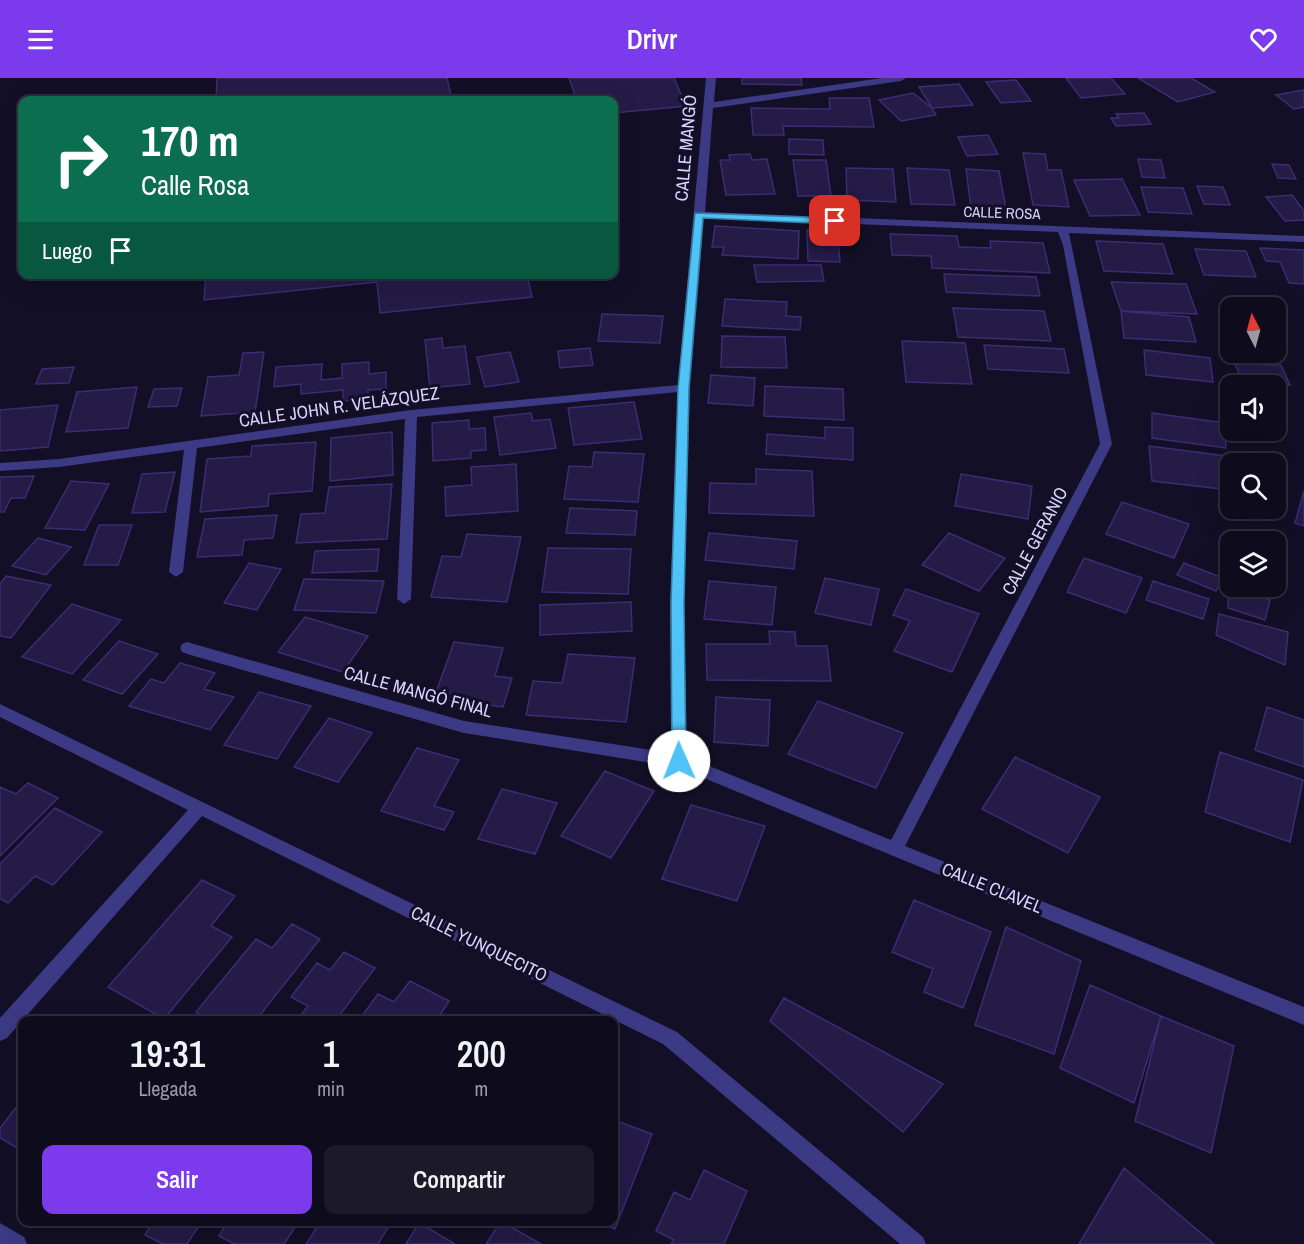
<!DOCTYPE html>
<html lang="es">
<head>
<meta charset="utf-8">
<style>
  :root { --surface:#0e0b1c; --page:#1c1929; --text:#f1f3f6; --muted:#9b9ba3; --line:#2e2b3b; --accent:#7c3aed }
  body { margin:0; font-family:"Archivo Narrow",sans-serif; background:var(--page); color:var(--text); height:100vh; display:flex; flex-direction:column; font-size:22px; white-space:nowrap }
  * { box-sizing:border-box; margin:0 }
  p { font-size:20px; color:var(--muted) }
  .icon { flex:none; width:33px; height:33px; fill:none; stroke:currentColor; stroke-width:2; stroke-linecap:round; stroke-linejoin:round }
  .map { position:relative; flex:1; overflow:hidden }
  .panel { position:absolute; left:18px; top:938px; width:600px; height:210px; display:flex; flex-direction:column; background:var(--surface); border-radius:12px; box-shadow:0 6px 24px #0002,0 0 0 2px var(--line) }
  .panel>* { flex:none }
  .guide { position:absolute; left:18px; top:18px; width:600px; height:183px; border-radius:12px; box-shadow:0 6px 24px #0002,0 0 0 2px var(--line); background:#0b6e4f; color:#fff; overflow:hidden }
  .needle { width:39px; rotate:354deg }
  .tools { position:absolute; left:1220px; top:219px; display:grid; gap:12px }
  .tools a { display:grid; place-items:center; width:66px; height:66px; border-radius:12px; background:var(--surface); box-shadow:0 6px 24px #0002,0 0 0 2px var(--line); font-size:30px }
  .pin { position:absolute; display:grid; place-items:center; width:51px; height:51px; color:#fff; margin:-26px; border-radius:12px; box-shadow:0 3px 9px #0006 }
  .me { position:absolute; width:66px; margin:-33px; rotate:359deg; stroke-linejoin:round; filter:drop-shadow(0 0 4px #0008) }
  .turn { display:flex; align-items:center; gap:21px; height:126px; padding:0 24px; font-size:27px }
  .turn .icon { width:78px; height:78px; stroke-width:2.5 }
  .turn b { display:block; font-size:42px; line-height:51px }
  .then { display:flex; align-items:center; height:57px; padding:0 24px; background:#0003; gap:12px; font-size:22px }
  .eta { display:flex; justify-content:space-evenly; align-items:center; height:102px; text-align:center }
  .eta b { font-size:36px; font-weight:600; line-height:42px }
  .cta { display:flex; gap:12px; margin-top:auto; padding:12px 24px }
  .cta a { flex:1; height:69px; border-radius:12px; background:var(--accent); color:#fff; font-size:24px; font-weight:600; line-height:69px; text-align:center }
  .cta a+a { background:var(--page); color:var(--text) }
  header { display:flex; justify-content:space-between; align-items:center; height:78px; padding:0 24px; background:var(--accent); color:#fff; font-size:27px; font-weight:600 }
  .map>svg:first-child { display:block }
</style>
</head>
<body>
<header><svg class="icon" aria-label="menu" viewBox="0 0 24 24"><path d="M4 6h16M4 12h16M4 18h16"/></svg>Drivr<svg class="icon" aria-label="heart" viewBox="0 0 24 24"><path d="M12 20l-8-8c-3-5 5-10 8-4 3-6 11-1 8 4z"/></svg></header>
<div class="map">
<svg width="1304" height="1166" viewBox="0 0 1304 1166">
  <rect width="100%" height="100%" fill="#130f26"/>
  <!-- building -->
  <path fill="#241b47" stroke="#3b2d73" stroke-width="1.5" d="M217,0H447L452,22H216Z
    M569,0H674L686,28L614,35V22H577Z
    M742,0H801L802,7L742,6Z
    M1066,0H1111L1125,16L1081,20Z
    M1138,0H1191L1215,14L1178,24Z
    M1016,2L1031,23L1001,25L986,4Z
    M959,6L973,27L932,30L919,9Z
    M1304,12V29L1294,31L1276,17Z
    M913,15L932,30L936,37L901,43L879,22Z
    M829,20H869L874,49L783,48L784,57H753L751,30L830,31Z
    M1144,35L1151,46L1116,48L1111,40H1119L1116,36Z
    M988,57L998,76L967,78L958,59Z
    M789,61L823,62L824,77L789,76Z
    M1023,75L1045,76L1048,92H1061L1069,129L1033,127Z
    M750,76L752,82L767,81L775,116L726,117L720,82H730L729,77Z
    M1138,81L1161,82L1165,100L1142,99Z
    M793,82H826L831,118H798Z
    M1272,86L1289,87L1296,101L1278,100Z
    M846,90L893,91L896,124L847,122Z
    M907,90L949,92L955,127L911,126Z
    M966,91L999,93L1006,131L971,130Z
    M1122,101L1140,137L1090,138L1074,102Z
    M1197,108L1223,109L1230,127L1204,126Z
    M1141,109L1183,110L1192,136L1148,134Z
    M1292,117L1304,133V142L1285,143L1266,119Z
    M715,148L799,153L798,181L722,177L724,169H712Z
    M807,152L837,153L840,184L808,183Z
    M890,156L957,158L959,169L991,170L990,163L1043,165L1050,195L932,190L931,178L892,177Z
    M1096,163L1163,166L1173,196L1104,193Z
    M1260,170L1304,172V206L1289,205L1280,184L1266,183Z
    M1195,171L1246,173L1256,199L1204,197Z
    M754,187H821L824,203L757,204Z
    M206,196H527L532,219L380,235L377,204L204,222Z
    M944,196L1036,199L1040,218L946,214Z
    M1111,204L1186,206L1197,236L1121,233Z
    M725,221L787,224L786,238L801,239L800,252L722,248Z
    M953,230L1044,233L1051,263L958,259Z
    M1121,233L1189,239L1196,264L1124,260Z
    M602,236L663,238L660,265L598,263Z
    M722,258L785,259L787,290L721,289Z
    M442,260L443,270L465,268L470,306L430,310L425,262Z
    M902,263L965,265L972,306L906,304Z
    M984,267L1064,271L1069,295L988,291Z
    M590,270L593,287L560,290L558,273Z
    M1144,272L1210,280L1213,304L1146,297Z
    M264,274L255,334L201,338L208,299L239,297L243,275Z
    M510,274L519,304L485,309L477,279Z
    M369,284V296L386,294V311L368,312V321L343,323V312L301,316V306L274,309L276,289L322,286L321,302L342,300V286Z
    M1235,286L1281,287L1290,307L1244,306Z
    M74,289L69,305L36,306L42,291Z
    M711,297L755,300L753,328L708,325Z
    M765,308L843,311L844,342L764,338Z
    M137,309L128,350L66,354L77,314Z
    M182,310L177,328L148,329L154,311Z
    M634,324L642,361L574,367L568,330Z
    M58,327L48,369L0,373V332Z
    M531,335L533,343L550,341L556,370L500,377L494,339Z
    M1152,335L1224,345L1226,370L1152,360Z
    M469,342V351L485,350L486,372L471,373V380L433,383L432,345Z
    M825,349L853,350V382L766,376L767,356L825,360Z
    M392,354L393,397L330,403L331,360Z
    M316,364L312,413L269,416L268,428L200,434L207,381L251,378L252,368Z
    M1149,368L1226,378L1230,412L1152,403Z
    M594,374L644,376L638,424L564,421L569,388L592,389Z
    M516,386L518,433L446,438L445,409L472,407L471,389Z
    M756,391L812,393L814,438L709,435L710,405L756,406Z
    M175,394L165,434L132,435L142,396Z
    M961,396L1032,408L1028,441L955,428Z
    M34,398L25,420H11L4,434H0V399Z
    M71,403L109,406L85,452L45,450Z
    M392,406L387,461L296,465L301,436L325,435L329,409Z
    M1304,413V448L1295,445Z
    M1122,424L1189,446L1174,480L1106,456Z
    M570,430L637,433L635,457L566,455Z
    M277,437L273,460L244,462L242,477L197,479L205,441Z
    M99,447H132L118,487H84Z
    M709,455L797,463L794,491L705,482Z
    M949,455L1005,480L979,513L922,487Z
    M467,456L521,459L507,524L431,519L442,478L461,479Z
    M38,460L71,469L46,497L12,488Z
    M548,470L631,471L628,516L542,514Z
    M379,471L377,493L312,495L315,473Z
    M1084,480L1142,500L1126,535L1067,514Z
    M249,485L281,491L257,532L224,525Z
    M1184,485L1223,500L1216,513L1177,497Z
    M6,498L51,507L11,560L0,558V506Z
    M825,500L879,511L871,547L815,535Z
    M304,501L384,503L376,535L294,532Z
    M709,503L776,509L772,547L704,541Z
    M1153,503L1209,521L1203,541L1146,522Z
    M1229,510L1270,522L1265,542L1228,530Z
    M906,511L979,536L952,594L894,573L910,543L893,537Z
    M631,524L632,553L540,557V527Z
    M72,526L121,542L72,596L22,579Z
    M1219,536L1288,554L1285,587L1216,557Z
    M305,539L368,558L343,594L278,574Z
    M769,553L795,554L796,568H827L831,603L707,602L706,566H770Z
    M119,563L158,576L122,616L83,602Z
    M454,564L503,570L495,598L512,600L503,629L434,620Z
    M568,576L635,580L626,644L526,637L533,603L562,605Z
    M180,585L215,595L204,611L234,619L210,652L129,628L151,601L164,605Z
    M259,614L311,628L277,681L224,667Z
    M716,619L770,622L768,668L714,664Z
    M818,623L903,655L876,710L788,676Z
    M1267,629L1304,642V689L1255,672Z
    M329,640L372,655L338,704L294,689Z
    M417,670L459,682L434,728L454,734L444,752L381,733Z
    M1220,674L1303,702L1290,764L1205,734Z
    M1015,679L1100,719L1068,775L982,731Z
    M605,693L654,713L611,780L561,758Z
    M28,705L58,720L0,778V709L16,716Z
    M502,711L557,725L535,776L478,761Z
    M691,727L765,748L737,823L662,801Z
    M55,730L102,754L53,807L35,798L8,825L0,821V786Z
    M202,802L235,818L211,848L232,859L164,941L108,909Z
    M914,822L991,854L963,930L924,914L933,891L892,874Z
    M292,846L320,861L256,942H210L196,934L256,861L272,870Z
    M1006,849L1081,883L1054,976L975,947Z
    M344,874L375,890L336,942H297L308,928L291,919L317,885L330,892Z
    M410,903L449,923L437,942H359L378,916L394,924Z
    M1090,907L1161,938L1134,1025L1060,990Z
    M784,920L943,1006L903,1054L770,943Z
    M1161,938L1234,968L1211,1075L1135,1043Z
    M22,1022V1073L0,1060V1050Z
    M614,1042L652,1056L615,1151L596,1143H614Z
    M1124,1090L1214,1166H1079Z
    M704,1092L747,1113L724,1166H671L674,1162L656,1153L674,1114L690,1122Z
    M154,1143H202L187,1166H163L145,1157Z
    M228,1143H299L284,1166H234L219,1158Z
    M321,1143H392L378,1166H306Z
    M501,1143L541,1166H486Z
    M419,1145L455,1166H406Z"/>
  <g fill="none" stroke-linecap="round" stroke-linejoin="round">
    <!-- street -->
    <path fill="#3d3a85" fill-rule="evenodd" d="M706,0H716L714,24L882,0H906L901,3L713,30L705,134L1304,158V164L1069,155L1112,366L905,768L1304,929V947L677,689L464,655L187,576L182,574L180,570L182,566L187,564L464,643L671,675L670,526L678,314L417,339L411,521L404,526L397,521L405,341L197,370L183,494L176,499L169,494L184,372L59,389L0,393V385L59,381L411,332L678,307ZM704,140L1058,154L1063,167L1100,366L891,762L687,679L684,526L690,310Z
      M0,626L677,954L923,1159L926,1166H900L663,966L202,738L7,960L0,963V940L188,732L0,639Z
      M0,1145L24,1159L27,1166H0Z"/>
  </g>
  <!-- route -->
  <path fill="#4fc3f7" stroke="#337fa1" stroke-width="1.5" d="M695,135L835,140L840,143L835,146L703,140L689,310L684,526L686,683L684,687H674L672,683L671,526L678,310Z"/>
  <g text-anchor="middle" stroke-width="6" stroke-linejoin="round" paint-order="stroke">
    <!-- far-street labels -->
    <g font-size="15" fill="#d9d4ff" stroke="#130f26">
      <text transform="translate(1002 135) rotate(2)" y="5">CALLE ROSA</text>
    </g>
    <!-- street labels -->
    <g font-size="18" fill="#d9d4ff" stroke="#130f26">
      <text transform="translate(686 70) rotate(-85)" y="6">CALLE MANGÓ</text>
      <text transform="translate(339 329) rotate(-8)" y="6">CALLE JOHN R. VELÁZQUEZ</text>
      <text transform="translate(1035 463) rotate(-62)" y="6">CALLE GERANIO</text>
      <text transform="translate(418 614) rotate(15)" y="6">CALLE MANGÓ FINAL</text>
      <text transform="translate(992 810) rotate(22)" y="6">CALLE CLAVEL</text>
      <text transform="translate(479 866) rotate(26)" y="6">CALLE YUNQUECITO</text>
    </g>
  </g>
</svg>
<div class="tools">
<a><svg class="needle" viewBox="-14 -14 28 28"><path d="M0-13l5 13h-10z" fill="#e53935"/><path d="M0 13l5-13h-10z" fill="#9b9ba3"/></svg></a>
<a><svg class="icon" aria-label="sound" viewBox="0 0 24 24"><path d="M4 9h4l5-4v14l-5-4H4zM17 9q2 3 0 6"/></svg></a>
<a><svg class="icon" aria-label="search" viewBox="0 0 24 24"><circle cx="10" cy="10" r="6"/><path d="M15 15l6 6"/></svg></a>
<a><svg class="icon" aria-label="layers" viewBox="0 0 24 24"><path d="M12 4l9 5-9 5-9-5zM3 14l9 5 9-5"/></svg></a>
</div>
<div class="pin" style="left:835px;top:143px;background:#d93025"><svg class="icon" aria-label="arrive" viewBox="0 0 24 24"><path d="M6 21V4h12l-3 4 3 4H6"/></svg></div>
<svg class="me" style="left:679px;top:683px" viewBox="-20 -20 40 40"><circle r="19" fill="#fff"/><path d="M0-13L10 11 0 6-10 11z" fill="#4fc3f7"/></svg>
<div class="guide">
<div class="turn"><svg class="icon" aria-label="right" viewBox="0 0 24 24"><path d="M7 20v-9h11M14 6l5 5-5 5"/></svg><div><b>170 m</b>Calle Rosa</div></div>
<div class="then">Luego<svg class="icon" aria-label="arrive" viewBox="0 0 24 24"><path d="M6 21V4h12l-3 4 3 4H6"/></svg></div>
</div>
<section class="panel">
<div class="eta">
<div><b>19:31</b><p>Llegada</p></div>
<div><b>1</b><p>min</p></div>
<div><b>200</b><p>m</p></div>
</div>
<div class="cta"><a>Salir</a><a>Compartir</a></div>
</section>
</div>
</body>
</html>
